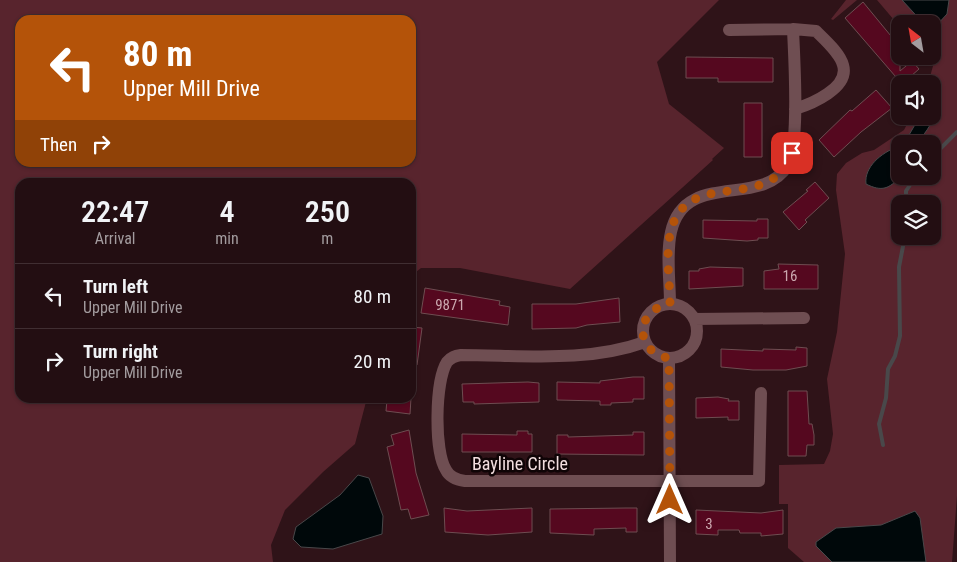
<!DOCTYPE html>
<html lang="en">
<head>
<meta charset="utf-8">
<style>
  :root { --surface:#230e12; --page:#2f1c20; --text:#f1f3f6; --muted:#a39c9f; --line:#402e32 }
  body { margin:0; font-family:"Roboto Condensed",sans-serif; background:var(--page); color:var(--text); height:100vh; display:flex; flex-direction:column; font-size:19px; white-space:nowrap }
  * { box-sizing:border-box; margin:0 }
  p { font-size:16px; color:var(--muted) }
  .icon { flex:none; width:28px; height:28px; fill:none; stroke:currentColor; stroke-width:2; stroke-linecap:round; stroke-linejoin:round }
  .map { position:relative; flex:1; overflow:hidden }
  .panel { position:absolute; left:15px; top:178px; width:401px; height:225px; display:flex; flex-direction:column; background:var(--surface); border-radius:15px; box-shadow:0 1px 4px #0004,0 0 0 1px var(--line) }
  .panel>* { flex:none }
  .hud { position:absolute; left:15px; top:15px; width:401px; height:152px; border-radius:15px; box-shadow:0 1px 4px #0004,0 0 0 1px var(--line); background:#b45309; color:#fff; overflow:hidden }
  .needle { width:32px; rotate:329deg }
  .fabs { position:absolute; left:891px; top:15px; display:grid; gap:10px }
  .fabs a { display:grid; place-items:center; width:50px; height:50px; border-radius:10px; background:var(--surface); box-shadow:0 1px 4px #0004,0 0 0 1px var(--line); font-size:25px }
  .pin { position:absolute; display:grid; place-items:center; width:42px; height:42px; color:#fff; margin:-21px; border-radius:10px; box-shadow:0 2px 8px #0006 }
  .me { position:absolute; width:55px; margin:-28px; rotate:0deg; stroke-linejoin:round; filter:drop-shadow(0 0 4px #0008) }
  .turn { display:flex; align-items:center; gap:18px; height:105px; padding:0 25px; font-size:22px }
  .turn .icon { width:65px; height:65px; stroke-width:2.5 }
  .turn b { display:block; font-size:35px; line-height:42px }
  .then { display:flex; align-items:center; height:48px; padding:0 25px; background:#0003; gap:10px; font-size:19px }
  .eta { display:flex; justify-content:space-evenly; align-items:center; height:85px; text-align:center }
  .eta b { font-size:30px; font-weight:600; line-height:35px }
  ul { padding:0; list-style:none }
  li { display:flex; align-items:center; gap:15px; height:65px; padding:0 25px; border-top:1px solid var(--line) }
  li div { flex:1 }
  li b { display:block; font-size:19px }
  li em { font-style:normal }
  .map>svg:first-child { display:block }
</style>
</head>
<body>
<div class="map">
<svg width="957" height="562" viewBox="0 0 957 562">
  <rect width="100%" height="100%" fill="#2f1318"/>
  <!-- green -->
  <path fill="#58242d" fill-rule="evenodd" d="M0,0H719L657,62L669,104L724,148L712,159L713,160L570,289L460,268H421L411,276V182H20V398H367L355,444L323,472L285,510L271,545L273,562H0ZM20,20H411V162H20Z
    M846,0H857L833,20L831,19Z
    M877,0H957V496L952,562H804L788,548V504H779V465L824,464L830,451L833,434L827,379L837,332L845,254L836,190L837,174L846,163L862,153L874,150L904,130L911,116H932V84H928L933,66L925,56H932V24H900V27ZM900,144H932V176H900ZM900,204H932V236H900Z"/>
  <!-- water -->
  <path fill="#00080a" stroke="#49484a" d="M902,0H949L947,14L936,26L924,24Z
    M933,108L936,111C933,120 927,133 919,139H913L909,135L920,116H932Z
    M897,147L900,149L901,176C889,189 882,192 866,184C864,167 881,153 897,147Z
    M358,475L369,478L383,516L382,534L333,549L301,547L293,539L296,527L340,495Z
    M915,511L920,518L926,562H832L816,546V542L836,528L881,525Z"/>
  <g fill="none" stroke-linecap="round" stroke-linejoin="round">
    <!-- stream -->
    <path stroke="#49484a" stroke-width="4" d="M932,157L957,132
      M900,222L894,216L893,210L906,198V191L916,176
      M883,445L879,424L886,398L888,369L895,356L900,336L899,267L905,236"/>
  </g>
  <!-- building -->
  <path fill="#55081f" stroke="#6e4d51" d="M863,2L900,47V71L912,61L919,69L902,84L845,18Z
    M686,57L773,58V82H718V78H686Z
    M876,90L892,108L861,132L834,157L819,140L850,110L852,111Z
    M744,103H762V157H744Z
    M815,182L829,198L805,220L807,222L799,230L783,212L808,191L806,190Z
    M757,219H768V238H758V240L747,241L703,238V220L757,221Z
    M778,264L818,265V289H764V271L779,269Z
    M710,267L743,268V286L689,289V271H699V269Z
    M425,288L500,301L499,305L510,307L508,325L421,313Z
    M619,298L620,322L587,325L576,328L532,329V304H576Z
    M411,327L422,328L417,365H411Z
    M796,347L807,348V366L786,370H753L721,367V349L763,351V349L796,350Z
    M633,377H644V399H633V402L611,403V405H600V401L557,400V382L600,383V381Z
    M528,382L539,383V402L474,404V402H463L462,384Z
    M788,391H807L809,424H812L814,435V445H807L806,456H788Z
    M718,397L729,399L728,401H739V420H728V417L696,418V398Z
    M392,398H411L410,414L386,411L387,400L392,401Z
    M409,430L416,473L429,515L411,519L408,509L401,510L387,447L394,445L391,435Z
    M517,431H528V434H532V452H462V434L517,435Z
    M633,432H644V455L557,454V435H568V437L633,435Z
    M444,508L467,511L532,508V532L488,535L445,532Z
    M626,508H637V532H626V528L594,529V535L550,533V509Z
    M696,510L761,513L783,510V534L761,536V533H740L739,530H718V535L696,534Z"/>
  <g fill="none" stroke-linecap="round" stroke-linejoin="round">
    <!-- minor -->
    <path stroke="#6f4e52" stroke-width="12" d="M729,30L793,29L816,31C825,40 840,53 843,65C850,88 811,104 795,109
      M643 331a27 27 0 1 1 54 0a27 27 0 1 1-54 0Z
      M670,304C670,281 666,254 671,232C685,169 762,209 788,165C800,144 794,56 793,29
      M694,319L804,318
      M645,342C587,363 521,355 461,355C455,356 451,357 447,362C435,381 434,451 446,470C450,478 457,480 465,481H759L761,393
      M669,358L670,562"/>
  </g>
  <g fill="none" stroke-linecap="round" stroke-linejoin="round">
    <!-- route -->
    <path stroke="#b45309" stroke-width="9" stroke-dasharray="0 16.2" d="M670,500L669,358C633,352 635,309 670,304C670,281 665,253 671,230C689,165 770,216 792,153"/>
  </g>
  <g text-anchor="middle" stroke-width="5" stroke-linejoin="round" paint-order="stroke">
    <!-- number labels -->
    <g font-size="15" fill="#cba8af">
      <text x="790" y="281">16</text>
      <text x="450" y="310">9871</text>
      <text x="709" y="529">3</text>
    </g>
    <!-- street labels -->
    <g font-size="18" fill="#f2dedf" stroke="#0f0406">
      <text x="520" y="470">Bayline Circle</text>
    </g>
  </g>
</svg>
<div class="fabs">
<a><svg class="needle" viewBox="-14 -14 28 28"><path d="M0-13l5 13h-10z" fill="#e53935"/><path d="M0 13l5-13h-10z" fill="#a39c9f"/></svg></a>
<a><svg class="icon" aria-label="sound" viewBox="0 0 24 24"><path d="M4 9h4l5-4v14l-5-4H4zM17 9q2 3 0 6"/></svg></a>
<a><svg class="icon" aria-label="search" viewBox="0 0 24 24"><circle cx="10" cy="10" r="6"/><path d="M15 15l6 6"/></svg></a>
<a><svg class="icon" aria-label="layers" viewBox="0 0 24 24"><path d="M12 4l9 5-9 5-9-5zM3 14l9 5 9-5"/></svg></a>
</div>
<div class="pin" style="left:792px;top:153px;background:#d93025"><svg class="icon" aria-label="arrive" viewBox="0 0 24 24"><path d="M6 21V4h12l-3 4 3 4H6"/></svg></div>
<svg class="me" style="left:670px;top:500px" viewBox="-20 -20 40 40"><path d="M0-17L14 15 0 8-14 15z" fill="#b45309" stroke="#fff" stroke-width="4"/></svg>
<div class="hud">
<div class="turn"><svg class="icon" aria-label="left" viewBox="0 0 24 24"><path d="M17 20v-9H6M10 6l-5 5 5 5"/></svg><div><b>80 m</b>Upper Mill Drive</div></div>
<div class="then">Then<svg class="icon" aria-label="right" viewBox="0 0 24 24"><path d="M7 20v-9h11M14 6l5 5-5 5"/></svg></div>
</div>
<section class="panel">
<div class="eta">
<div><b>22:47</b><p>Arrival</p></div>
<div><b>4</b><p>min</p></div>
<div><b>250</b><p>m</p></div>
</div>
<ul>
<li><svg class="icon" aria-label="left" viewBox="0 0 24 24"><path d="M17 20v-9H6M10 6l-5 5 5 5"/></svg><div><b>Turn left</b><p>Upper Mill Drive</p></div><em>80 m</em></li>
<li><svg class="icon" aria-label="right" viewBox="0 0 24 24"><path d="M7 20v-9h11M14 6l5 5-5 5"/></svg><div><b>Turn right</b><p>Upper Mill Drive</p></div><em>20 m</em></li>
</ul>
</section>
</div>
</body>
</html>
